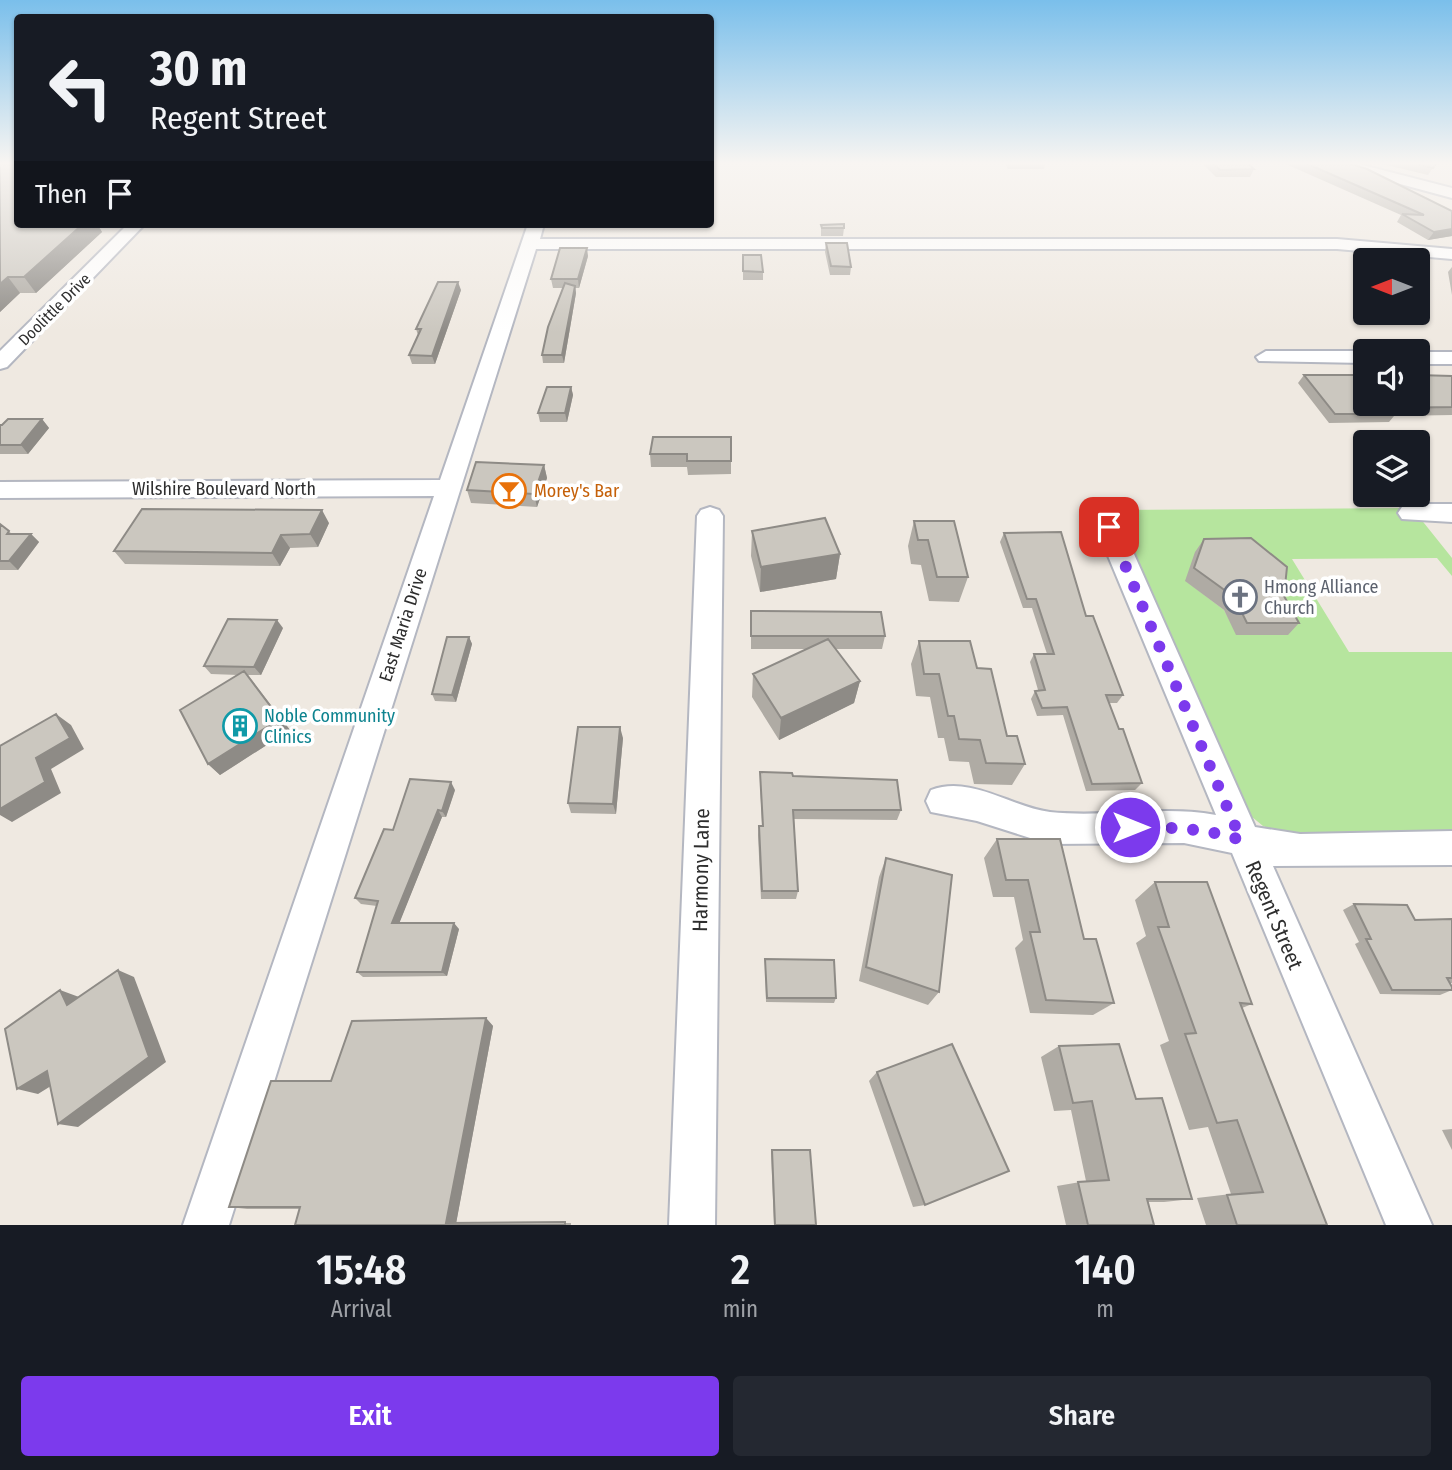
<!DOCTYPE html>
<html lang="en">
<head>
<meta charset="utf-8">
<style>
  :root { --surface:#171b24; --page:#242831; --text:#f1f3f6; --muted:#9ea1a6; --accent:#7c3aed }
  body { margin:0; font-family:"Fira Sans Condensed",sans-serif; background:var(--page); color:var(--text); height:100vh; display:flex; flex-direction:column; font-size:26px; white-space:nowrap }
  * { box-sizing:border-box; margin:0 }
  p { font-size:23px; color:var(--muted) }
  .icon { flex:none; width:38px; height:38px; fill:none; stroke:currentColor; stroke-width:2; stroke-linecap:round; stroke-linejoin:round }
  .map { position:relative; height:1225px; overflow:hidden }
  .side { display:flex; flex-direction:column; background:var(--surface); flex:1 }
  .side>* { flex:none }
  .guide { position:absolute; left:14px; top:14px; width:700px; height:214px; border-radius:7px; box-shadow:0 2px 5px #0004; background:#171b24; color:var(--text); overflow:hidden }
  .needle { width:46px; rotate:270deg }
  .controls { position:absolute; left:1353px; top:248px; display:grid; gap:14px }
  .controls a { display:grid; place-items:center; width:77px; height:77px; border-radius:7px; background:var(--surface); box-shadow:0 2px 5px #0004; font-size:35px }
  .pin { position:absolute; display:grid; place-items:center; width:60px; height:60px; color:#fff; margin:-30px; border-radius:14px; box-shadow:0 4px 10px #0006 }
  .me { position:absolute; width:77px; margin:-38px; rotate:90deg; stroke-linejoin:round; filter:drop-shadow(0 0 5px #0008) }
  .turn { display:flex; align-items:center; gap:24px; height:147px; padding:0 21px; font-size:32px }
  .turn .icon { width:91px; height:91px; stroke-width:2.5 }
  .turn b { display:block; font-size:49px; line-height:60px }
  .then { display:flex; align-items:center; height:66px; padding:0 21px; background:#0003; gap:14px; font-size:26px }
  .eta { display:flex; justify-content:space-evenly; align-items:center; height:119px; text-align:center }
  .eta b { font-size:42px; font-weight:600; line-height:49px }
  .action { display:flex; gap:14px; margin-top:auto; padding:14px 21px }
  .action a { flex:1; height:80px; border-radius:7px; background:var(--accent); color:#fff; font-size:28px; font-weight:600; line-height:80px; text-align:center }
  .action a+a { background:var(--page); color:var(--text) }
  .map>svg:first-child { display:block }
</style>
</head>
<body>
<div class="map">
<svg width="1452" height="1225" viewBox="0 0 1452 1225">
  <rect width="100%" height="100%" fill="#efe9e1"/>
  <!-- green -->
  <path fill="#b6e59e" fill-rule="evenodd" d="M1412,508L1452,558V576L1437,558L1292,559L1349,652H1452V832L1285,834L1263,826L1246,812L1240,799L1110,510ZM1186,581L1287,635H1237L1224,610Z"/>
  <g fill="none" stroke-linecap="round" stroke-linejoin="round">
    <!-- minor casing -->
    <g stroke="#b4b7c1" stroke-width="4">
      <path id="minor" d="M1328,162H1351L1452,188V198L1330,165Z
        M128,224H145L7,367L0,369V351Z
        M528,224H544L540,239H1337L1452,249V259L1337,249H536L229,1225H183L434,496L0,498V482L440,480Z
        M1266,351H1365L1369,352H1365V363L1259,361L1256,357Z
        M1418,352H1452V364H1418Z
        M1411,504H1452V522L1402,519L1398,513L1402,507Z
        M710,507L719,510L723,516L715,1225H669L697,516L701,510Z
        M1109,518L1118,521L1122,527L1255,827L1300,834L1452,831V865L1273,866L1432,1225H1386L1232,853L1184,843L1049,844L977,821L931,812L926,801L931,790C971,775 1011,807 1050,812C1105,818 1161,805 1216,815L1096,527L1100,521Z"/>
    </g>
    <!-- minor -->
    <use href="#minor" fill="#fff" fill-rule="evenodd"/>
  </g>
  <!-- wall -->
  <path fill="#afaba4" d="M1004,162H1046L1044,169H1008Z
    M1201,162H1246L1254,169L1250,177H1216Z
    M1289,162H1345L1452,211V236L1428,240L1397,222L1401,215L1288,165Z
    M1374,162H1437L1428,175Z
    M18,224H97L102,232L36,293H20L0,312Z
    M821,225L844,228L843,236H821Z
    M826,243L851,267L850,275H830L825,252Z
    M743,255L763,272V280H743Z
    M588,256L579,288H575L576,293L564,363H543L542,355L564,288H553L551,279Z
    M1452,267V295L1448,272Z
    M461,290L435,364H412L409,355L418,335L416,329Z
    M1304,375L1452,376V415L1394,416L1389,422L1329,423L1298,383Z
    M571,387L573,395L567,422H540L538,413Z
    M42,419L49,428L28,454H0V425Z
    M731,437V474L688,475L687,467H651L650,454Z
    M544,465L547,478L537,507L471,503L467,490Z
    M914,521L968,577L959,602L929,601L921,565L911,564L908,546Z
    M329,523L318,547L290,548L280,566L125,564L114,551Z
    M0,524L12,534H31L39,542L18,570H0Z
    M752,531L840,554L836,579L760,592L751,556Z
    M1004,533L1086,616L1123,695L1117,703H1109L1119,729L1142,783L1135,790L1086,791L1063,715L1037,716L1031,699L1035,691L1038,690L1030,662L1034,654H1047L1032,608H1023L1000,542Z
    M1204,539L1299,623L1288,635H1236L1224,610L1185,581L1195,552Z
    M751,611L885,636L882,649H835L860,681L854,703L779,740L752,697L753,674L807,649H751Z
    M283,628L261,675H248L290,730L220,775L208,764L238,675L211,674L204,666Z
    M469,637L472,644L456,702L435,701L432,694Z
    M919,641L977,668L1007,736L1025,764L1012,785L974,784L969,762L949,761L944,738H938L930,697L916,696L911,664Z
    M623,738L616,814L571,813L568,803Z
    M760,772L793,776L901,810L897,820L794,819L798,891L796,899H761L758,835L759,826H762L760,782Z
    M455,790L446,817H442L399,923L459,929L447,976L363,977L357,972L377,906L361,904L355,898L393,830Z
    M997,839L1084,939L1114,1003L1093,1015L1030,1013L1015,948L1023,940L1014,897H993L984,858Z
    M886,858L939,992L928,1005L859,981L879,877Z
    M1155,882L1252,1004L1242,1008L1327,1225H1206L1197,1198L1231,1194L1208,1127L1189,1130L1160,1045L1169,1041L1136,943L1146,936L1135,900Z
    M1354,904L1415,920L1452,919V983H1450L1452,990L1440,995L1380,994L1355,944L1359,942L1343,910Z
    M765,959L836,998L834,1003L766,1002Z
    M486,1018L493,1026L456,1223H571V1225H295L300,1209H247L229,1207L331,1081Z
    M1059,1046L1136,1099L1192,1199L1164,1202H1147L1154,1225H1066L1057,1186L1086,1181L1071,1110L1054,1111L1041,1057Z
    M877,1072L925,1205L913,1207L869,1081Z
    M1452,1129V1150L1442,1130Z
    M772,1150L816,1225H774L771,1152Z"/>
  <!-- shaded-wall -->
  <path fill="#8e8b86" d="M83,224H97L102,232L36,293L24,277Z
    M1452,229V236L1428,240L1434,232Z
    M587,248L588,256L579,288L578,279Z
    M8,277L20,293L0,312V284Z
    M458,282L461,290L435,364L432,356Z
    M575,286L576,293L564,363L562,355Z
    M571,387L573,395L567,422L565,413Z
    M42,419L49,428L28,454L21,445Z
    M544,465L547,478L537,507L534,494Z
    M322,510L329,523L318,547L310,534Z
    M31,534L39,542L18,570L9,561Z
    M281,535L290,548L280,566L272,553Z
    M840,554L836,579L760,592L761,567Z
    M277,620L283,628L261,675L254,667Z
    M469,637L472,644L456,702L452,695Z
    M244,671L290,730L220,775L208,764Z
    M860,681L854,703L779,740L781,718Z
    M56,714L71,725L84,749L51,769L61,793L12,822L0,815V809L36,758Z
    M620,727L623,738L616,814L613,804Z
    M451,782L455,790L446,817L442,811Z
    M438,810L442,817L397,929L392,923Z
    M454,923L459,929L447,976L442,972Z
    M118,970L134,977L166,1062L78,1127L58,1124Z
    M60,990L79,997L67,1005Z
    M486,1018L493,1026L456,1224L446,1223Z
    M47,1071L67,1076L38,1094L17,1089Z"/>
  <!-- building -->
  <path fill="#cbc7bf" stroke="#8e8b86" stroke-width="2" d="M1,162H18V224H83L24,277H8L0,284V163Z
    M1212,162H1246L1254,169L1220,170Z
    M1303,162H1345L1367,169L1452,211V229L1434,232L1402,214L1424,215Z
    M1409,162H1437L1433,168Z
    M844,224V228H822L821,225Z
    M826,243H847L851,267L831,266Z
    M560,248H587L578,279H551Z
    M743,255H761L763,272L743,271Z
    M438,282H458L432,356L409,355L421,329H416Z
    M565,283L575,286L562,355H542L548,327Z
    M1304,375H1365V404H1418V375L1452,376V407L1390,408L1396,414H1335Z
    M547,387H571L565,413H538Z
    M8,419H42L21,445H0V425H2Z
    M653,437H731V461H687V454H650Z
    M476,462L544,465L534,494L467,490Z
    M142,509L322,510L310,534L281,535L272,553L114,551Z
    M825,518L840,554L761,567L752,531Z
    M914,521H954L968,577H937L928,540H918Z
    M0,524L9,531L7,534H31L9,561H0Z
    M1061,532L1086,616H1093L1123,695H1106L1119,729H1123L1142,783L1092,784L1067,707L1042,708L1035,691L1045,690L1034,654H1054L1036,599H1027L1004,533Z
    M1251,538L1287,567L1284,596L1299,623H1247L1234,597L1194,568L1204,539Z
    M751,611L881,612L885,636H751Z
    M228,619L277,620L254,667L204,666Z
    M447,637H469L452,695L432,694Z
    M828,639L860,681L781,718L753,674Z
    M919,641H970L977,668L991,669L1007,736H1017L1025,764L986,763L980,740L959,739L954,716H948L939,674H924Z
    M244,671L280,719L208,764L180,710Z
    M56,714L70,738L36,758L45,782L0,809V746Z
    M578,727H620L613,804L568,803Z
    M760,772L792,773L793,776L897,780L901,810H793L798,891H762L759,826H763Z
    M410,779L451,782L442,811L438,810L392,923H454L442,972H357L378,901L355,898L384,829L393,830Z
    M997,839H1060L1084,939H1096L1114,1003L1046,1000L1030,932H1040L1028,880H1006Z
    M886,858L952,875L939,992L866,967Z
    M1155,882H1207L1252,1004L1240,1003L1327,1225H1237L1227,1195L1263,1192L1237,1120L1217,1123L1185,1034L1196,1033L1158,927H1169Z
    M1354,904L1407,905L1415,920L1452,919V978H1447L1452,987V990H1392L1366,939H1371Z
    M765,959L834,960L836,998H767Z
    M118,970L149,1057L58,1124L47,1071L17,1089L5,1029L60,990L67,1005Z
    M486,1018L446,1223L565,1222V1225H295L300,1207H229L271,1081H331L352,1021Z
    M952,1044L1009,1171L925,1205L877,1072Z
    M1119,1044L1136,1099L1162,1098L1192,1199H1147L1154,1225H1088L1078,1182L1109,1180L1092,1101L1073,1103L1059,1046Z
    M772,1150H810L816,1225H775Z"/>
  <!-- sky -->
  <linearGradient id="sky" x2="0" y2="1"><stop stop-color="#7abfeb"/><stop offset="0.49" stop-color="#f8f5f2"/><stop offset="1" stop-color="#f8f5f2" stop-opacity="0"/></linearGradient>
  <rect width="1452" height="333" fill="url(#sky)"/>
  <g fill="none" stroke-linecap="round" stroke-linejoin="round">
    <!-- route -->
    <path stroke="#7c3aed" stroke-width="12" stroke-dasharray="0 21.6" d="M1109,527L1241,840C1204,828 1169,827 1130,827"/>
  </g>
  <!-- icons -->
  <defs>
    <g id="bar-ring" transform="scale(1.75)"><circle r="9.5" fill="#fff" stroke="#e8710a" stroke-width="1.5"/><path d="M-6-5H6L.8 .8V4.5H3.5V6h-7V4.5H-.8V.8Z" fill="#e8710a"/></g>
    <g id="church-ring" transform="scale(1.75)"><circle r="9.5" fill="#fff" stroke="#6b7280" stroke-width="1.5"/><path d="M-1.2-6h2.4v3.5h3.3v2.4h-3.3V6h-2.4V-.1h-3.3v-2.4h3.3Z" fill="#6b7280"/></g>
    <g id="building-ring" transform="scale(1.75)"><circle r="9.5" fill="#fff" stroke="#0f9aa8" stroke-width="1.5"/><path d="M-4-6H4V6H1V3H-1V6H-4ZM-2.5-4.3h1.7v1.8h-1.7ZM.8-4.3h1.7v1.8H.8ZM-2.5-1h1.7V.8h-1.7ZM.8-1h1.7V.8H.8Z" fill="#0f9aa8"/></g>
  </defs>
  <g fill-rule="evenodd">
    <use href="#bar-ring" x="509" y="491"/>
    <use href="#church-ring" x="1240" y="597"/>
    <use href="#building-ring" x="240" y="726"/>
  </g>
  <g text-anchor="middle" stroke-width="7" stroke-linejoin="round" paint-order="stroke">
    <!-- far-street labels -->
    <g font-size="16" fill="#2e2e2e" stroke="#fff">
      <text transform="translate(54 309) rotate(-45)" y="6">Doolittle Drive</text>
    </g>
    <!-- street labels -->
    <g font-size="18" fill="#2e2e2e" stroke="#fff">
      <text x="224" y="495">Wilshire Boulevard North</text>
      <text transform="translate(403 625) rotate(-72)" y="6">East Maria Drive</text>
    </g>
    <!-- food labels -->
    <g font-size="18" fill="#c56008" stroke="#fff" text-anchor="start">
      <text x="534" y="497">Morey's Bar</text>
    </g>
    <!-- worship labels -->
    <g font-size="18" fill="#5b616d" stroke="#fff" text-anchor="start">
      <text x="1264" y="593">Hmong Alliance<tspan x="1264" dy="21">Church</tspan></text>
    </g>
    <!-- culture labels -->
    <g font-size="18" fill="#0d838f" stroke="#fff" text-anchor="start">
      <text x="264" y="722">Noble Community<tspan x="264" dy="21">Clinics</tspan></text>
    </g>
    <!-- near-street labels -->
    <g font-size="21" fill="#2e2e2e" stroke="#fff">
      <text transform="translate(701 870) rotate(-89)" y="7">Harmony Lane</text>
      <text transform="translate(1274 915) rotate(67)" y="7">Regent Street</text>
    </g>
  </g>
</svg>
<div class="controls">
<a><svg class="needle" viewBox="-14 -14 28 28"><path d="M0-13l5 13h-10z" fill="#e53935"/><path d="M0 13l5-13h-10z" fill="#9ea1a6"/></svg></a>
<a><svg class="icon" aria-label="sound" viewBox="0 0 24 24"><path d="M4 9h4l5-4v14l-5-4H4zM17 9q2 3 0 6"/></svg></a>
<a><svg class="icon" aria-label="layers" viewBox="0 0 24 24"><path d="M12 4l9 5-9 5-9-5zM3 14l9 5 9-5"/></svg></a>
</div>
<div class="pin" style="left:1109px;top:527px;background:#d93025"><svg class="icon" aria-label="arrive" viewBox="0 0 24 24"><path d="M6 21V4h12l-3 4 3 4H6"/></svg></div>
<svg class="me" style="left:1130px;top:827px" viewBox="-20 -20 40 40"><circle r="17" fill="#7c3aed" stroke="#fff" stroke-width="3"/><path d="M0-11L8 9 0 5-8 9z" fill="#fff"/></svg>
<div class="guide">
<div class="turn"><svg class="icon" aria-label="left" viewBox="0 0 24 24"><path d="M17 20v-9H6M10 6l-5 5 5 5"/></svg><div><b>30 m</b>Regent Street</div></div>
<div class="then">Then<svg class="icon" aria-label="arrive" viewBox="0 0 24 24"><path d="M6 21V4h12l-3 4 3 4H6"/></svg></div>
</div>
</div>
<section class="side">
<div class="eta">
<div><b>15:48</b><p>Arrival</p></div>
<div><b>2</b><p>min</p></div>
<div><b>140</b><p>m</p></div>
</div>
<div class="action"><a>Exit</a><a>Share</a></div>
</section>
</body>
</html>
